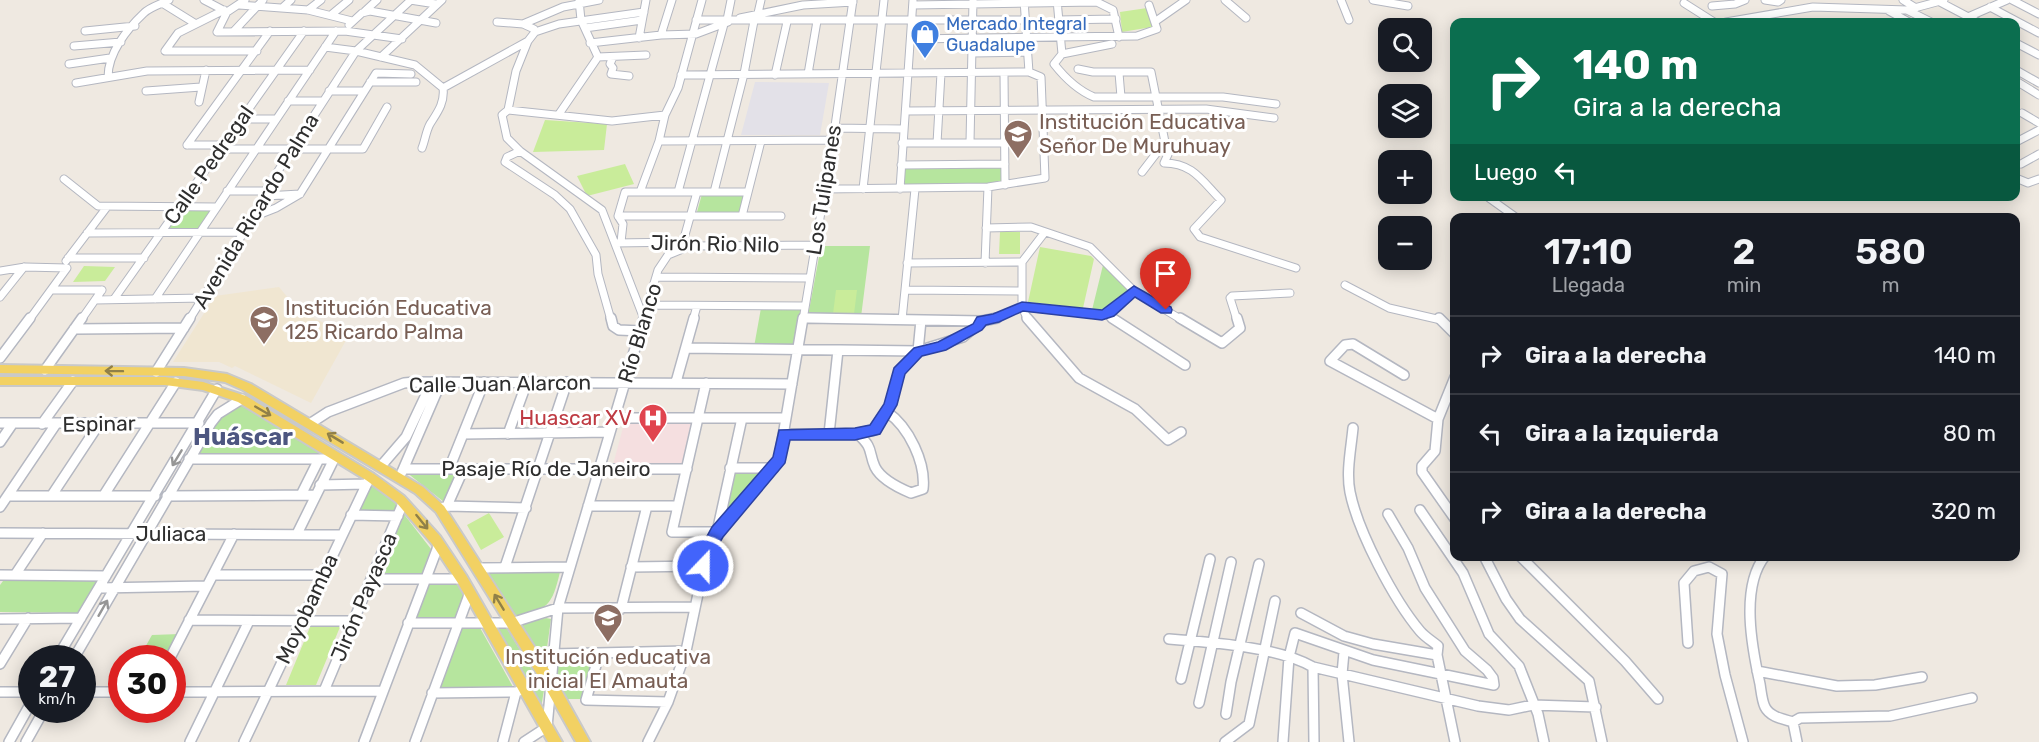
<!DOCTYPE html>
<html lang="es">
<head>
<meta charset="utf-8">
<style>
  :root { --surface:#171b24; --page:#242831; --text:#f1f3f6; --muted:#9ea1a6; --line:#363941 }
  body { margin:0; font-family:Rubik,sans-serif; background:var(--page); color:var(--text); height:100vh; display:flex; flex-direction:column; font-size:22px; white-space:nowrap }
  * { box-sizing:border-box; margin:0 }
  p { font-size:20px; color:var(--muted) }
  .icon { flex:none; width:33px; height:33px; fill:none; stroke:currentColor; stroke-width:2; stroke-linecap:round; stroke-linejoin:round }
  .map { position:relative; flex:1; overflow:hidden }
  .sheet { position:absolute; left:1450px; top:213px; width:570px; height:348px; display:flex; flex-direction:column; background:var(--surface); border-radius:12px; box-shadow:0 3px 15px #0003 }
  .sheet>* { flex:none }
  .top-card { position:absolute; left:1450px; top:18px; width:570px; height:183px; border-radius:12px; box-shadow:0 3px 15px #0003; background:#0b6e4f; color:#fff; overflow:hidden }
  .fabs { position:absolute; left:1378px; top:18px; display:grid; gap:12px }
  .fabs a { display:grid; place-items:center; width:54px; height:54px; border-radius:12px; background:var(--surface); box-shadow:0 3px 15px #0003; font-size:30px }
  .speed { position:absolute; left:18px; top:645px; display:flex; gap:12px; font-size:30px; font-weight:700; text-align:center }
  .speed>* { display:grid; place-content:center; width:78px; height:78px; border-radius:50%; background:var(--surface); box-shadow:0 3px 15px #0003; line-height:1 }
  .speed small { font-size:15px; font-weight:400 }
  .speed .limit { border:9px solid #d22; background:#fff; color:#111 }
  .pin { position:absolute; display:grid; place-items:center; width:51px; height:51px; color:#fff; margin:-62px -26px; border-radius:50% 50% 50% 0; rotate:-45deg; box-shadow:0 0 6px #0007 }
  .pin .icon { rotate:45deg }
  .me { position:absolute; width:66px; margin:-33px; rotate:22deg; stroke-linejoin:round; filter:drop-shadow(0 0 4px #0008) }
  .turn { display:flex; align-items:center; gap:21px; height:126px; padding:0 24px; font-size:27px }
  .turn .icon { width:78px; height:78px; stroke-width:2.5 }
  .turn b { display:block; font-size:42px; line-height:51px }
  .then { display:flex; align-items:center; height:57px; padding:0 24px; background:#0003; gap:12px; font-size:22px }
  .eta { display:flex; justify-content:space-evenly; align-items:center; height:102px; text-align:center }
  .eta b { font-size:36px; font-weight:600; line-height:42px }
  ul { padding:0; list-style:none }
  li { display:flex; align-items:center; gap:18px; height:78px; padding:0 24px; border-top:2px solid var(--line) }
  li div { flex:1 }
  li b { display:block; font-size:22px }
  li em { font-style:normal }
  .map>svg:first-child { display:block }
</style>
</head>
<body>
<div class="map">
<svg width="2039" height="742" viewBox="0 0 2039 742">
  <rect width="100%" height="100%" fill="#efe9e1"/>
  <!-- industrial -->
  <path fill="#e3e1e8" d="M755,82L829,83L820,135H741Z"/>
  <!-- education -->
  <path fill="#f0e6d1" d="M279,287L299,311L349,335L311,403L235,366L232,368L219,362H173L215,296Z"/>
  <!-- medical -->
  <path fill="#f5dfe0" d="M625,420L693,421L683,466L613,465Z"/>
  <!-- green -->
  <path fill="#b6e59e" d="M1004,166L1005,182L975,185L902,187L903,167Z
    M702,194L745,195L741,212H697Z
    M212,208L201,229L166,231L180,210Z
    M821,246H870L861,317L808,316Z
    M1103,265L1131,290L1103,312L1092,310Z
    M801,307L793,346L754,347L761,308Z
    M241,404L321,453L320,457L194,456L216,420Z
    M734,469L768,470L723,523Z
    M406,472H459L444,502Z
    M370,482L399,505L396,511L357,512Z
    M403,513L431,549L421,576L376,577Z
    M487,571L560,572C552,606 548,609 514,618Z
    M99,580L78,613L0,612V585L3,581Z
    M427,582L459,583L465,594L456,621L413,620Z
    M546,618L551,619L545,662L542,665L518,625Z
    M479,626L513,687L510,691H435L458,627Z
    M506,627L544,690L541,708L496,629Z
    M180,634L166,658H139L152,635Z
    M556,655L594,656L583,699H562L554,683Z"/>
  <!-- pitch -->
  <path fill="#c9ec9a" d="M1147,8L1152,27L1122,32L1120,12Z
    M545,120L607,124L604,150L533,152Z
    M625,164L634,184L587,196L577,176Z
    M1000,232H1020V254H999Z
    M1040,247L1091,256L1094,259L1083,308L1028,302Z
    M84,266L115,267L105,281L73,282Z
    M836,290H857L854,314H833Z
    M489,513L504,537L481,550L467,525Z
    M310,627H340L316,685H286Z"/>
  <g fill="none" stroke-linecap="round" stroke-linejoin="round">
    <!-- minor-far1 casing -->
    <g stroke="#b4b7c1" stroke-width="9">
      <path id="minor-far1" d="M204,0L227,12
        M245,0L227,12L217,32L345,31L402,39
        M410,0L436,4
        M579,0L581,20L598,57
        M1024,0L1029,72
        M1057,0L1062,54L1054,64C1065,78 1077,90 1094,97H1223L1276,104
        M1093,0L1113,10L1119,37
        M1225,0L1246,18
        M1341,0L1349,20
        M1373,0L1408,6
        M1765,0L1778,2L1781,0
        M1903,0L1916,8
        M1936,0L1978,22
        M2012,0L2039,14
        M162,3L196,24
        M1684,3L1714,22
        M239,5L308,10L352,21
        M913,5L1096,2
        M1712,6L1735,4L1745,0
        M1990,7L2039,33
        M282,8L291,0
        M224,10L178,33L165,51H257
        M308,10L321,0
        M1907,10L1931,22
        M365,11L377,0
        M1889,11L1909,22
        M758,13L761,0
        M331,15L349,0
        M1968,17L2007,0
        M740,18L803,5L853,2
        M696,20H1026
        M727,20L731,0
        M1058,20L1116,19
        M1156,21L1186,0
        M1726,22L1813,7L1907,10L1944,0
        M523,24L563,7L599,0
        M349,25L362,13L370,11L436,23
        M585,28L642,20
        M85,31L135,26
        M234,31L263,0
        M535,32L559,24L644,12
        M661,35L672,0
        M639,38L646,0
        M911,39L1137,36L1157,29L1149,5
        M590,43L661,35L696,34L728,22
        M2016,43L2039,55
        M74,46L121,42
        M325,47L356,51L415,65L443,88C445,103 437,113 430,124C426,131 425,141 422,148
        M973,53L1027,52
        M1062,54L1112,44
        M381,57L442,0
        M598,57L646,55
        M613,57L610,64L613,68L611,74L629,76
        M69,64L110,58
        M1078,69L1093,72H1151L1165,142L1142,172
        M2016,70L2039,83
        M1004,73L1005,185
        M1119,73L1121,97
        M808,74L817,21
        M681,75L1029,72L1041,77L1045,178L988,187L824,189
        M775,75L787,22
        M108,77C108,53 127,29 144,13C150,7 161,4 169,0
        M2016,81L2039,95
        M370,82H416
        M76,83L147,71L310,70
        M443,88L528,41L535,32L534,29L523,24L497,22
        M146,91L201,87
        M329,91H364
        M288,101H323
        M199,102L206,70
        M508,110L516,71L528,41
        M906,111L1206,109L1274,118
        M2022,113L2039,123
        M559,114L598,57
        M241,119H275
        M834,128L904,129
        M659,141L833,140
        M970,142L973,0
        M1165,142L1170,150L1164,163C1193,163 1202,181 1221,200L1194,229L1200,237L1296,268
        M2016,142L2039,130
        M902,143H1004
        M937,143L941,73
        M187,145L270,31
        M187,145H223
        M220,149H363L387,107
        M520,151L507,157L505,162L555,195L570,209L596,255L598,274L611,320
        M2021,164L2039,154
        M901,165L1005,164
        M2016,178L2028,183L2039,179
        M64,179L98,206L217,207
        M863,189L884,0
        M900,189L913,0
        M227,191H265
        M640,192L659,141L665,115L678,88L702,0
        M678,192L724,24
        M714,192L744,74L754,21
        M265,196L300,194
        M1489,198L1517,218
        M618,216H781
        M742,216L761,141
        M253,217L276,208L300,194L376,73L411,74
        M986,228L1031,227L1090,247L1134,291L1182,320
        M87,233L244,232
        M621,242L623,224L618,216L625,192H748
        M683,242L697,192
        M615,243L683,242L690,246L815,245
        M68,258H144
        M66,261L107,207
        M907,263L1022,262
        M985,263L988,187
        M0,271L25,267L67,268L29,320
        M656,277L809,278
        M1345,285L1389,308L1441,320
        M52,290H102
        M905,290L1022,291
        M0,297L24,267
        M114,299L304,31
        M155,299L336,31
        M95,300L203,298
        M648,305L805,306
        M1106,314L1115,320
        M803,318L897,320
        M644,319L602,210L520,151L507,138L502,115L508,110L612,121L665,115
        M81,320L102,290
        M189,320L262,203L265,191L356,51L411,0
        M643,320L658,270L668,255L690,246
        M693,320L697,306
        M803,320L833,140L853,0
        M902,320L915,189
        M991,320L1022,307L1102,315L1110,313L1134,291
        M1028,320L1022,307V262L1045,232
        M1237,320L1230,298L1232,296L1290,293"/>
    </g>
    <!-- minor casing -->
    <g stroke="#b4b7c1" stroke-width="12">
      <path id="minor" d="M611,318L613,326L619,330L641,331
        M808,318L982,321L997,318
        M1027,318L1079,378L1135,409L1168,440L1181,432
        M1112,318L1185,365
        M1180,318L1222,343L1240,328L1237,318
        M1439,318L1455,334
        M74,329L184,328
        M687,348L918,351L963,337L982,321
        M0,358L30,318
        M45,370L82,318
        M156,372L190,318
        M1404,375L1353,344L1345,345L1330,361L1438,419
        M1455,377L1438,419L1435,451L1422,466V472L1455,519
        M676,382L694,318
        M706,383L672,532H717L742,418
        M613,418H786
        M0,423H199
        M311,423L328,412L404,383L415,382L792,384
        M42,424L73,381
        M1353,428C1351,449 1346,472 1350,492C1358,532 1394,600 1420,631C1425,637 1432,641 1438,646L1437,655L1455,742
        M463,434L609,432
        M508,434L527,382
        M784,434H855L875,430L890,405L899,372L918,351L921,320
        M829,434L838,350
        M858,434C874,449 868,451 875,467C881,479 899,488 911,493L923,489C926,463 909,427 887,412
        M0,442L13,423
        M189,459H331
        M381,466L406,437L432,382
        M730,468H774
        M405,469H687
        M449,469L484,382
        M402,472L441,382
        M320,485L366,484
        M52,495L99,424
        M104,495L176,382
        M301,495L319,459
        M8,496H155
        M167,496L315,495
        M447,506L526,508
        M588,506H678
        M0,507L56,424
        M442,508L447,506L463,470
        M1420,510L1463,573L1489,634L1519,666L1538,714L1544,742
        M351,515L398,516
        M0,533L342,535
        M297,534L335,457
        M1484,556L1506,599L1520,619L1589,681L1602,742
        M1520,556L1625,661L1658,699
        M1765,556C1740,587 1752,648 1760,684C1761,690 1762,701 1765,707C1770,717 1783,719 1793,722
        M505,567L567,382
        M631,567L703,566
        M479,568L570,567
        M0,575L106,576
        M15,575L43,533
        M213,575H324
        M371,579H462
        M99,588L207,586
        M621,609L647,506
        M1301,613L1344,636L1373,644L1437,655
        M0,619L81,618
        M189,620L354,621
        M408,623H511L558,608L695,607
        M1169,639C1210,642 1278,647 1313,667L1478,706L1509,710L1533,705L1596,707
        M1688,643L1684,583L1694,571L1709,567L1722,574L1717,634L1725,675L1743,742
        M1344,652L1342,674L1349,742
        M552,654L686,651
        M599,655L586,700L668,702
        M57,658L217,389
        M74,658L211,423L218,414L242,399
        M170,658L234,534
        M0,664L28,618
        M1313,667L1314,742
        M1757,671L1837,686L1875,685L1922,677
        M1181,679L1210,559
        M324,691L403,503
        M0,692H32
        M82,692H122
        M172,692L383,691
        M432,693L516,692L525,689
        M1199,703L1231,562
        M1226,714L1231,682L1259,564
        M9,742L32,701
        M26,742L44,710
        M190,742L249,621
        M244,742L370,477
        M364,742L439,544
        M415,742L470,592
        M503,742L516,692
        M524,742L547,727L558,608L644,318
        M648,742L668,702L686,651L707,551L717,532L779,459L803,318
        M1225,742L1249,724L1275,601
        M1283,742L1289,657L1295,633L1373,660L1494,685L1493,678L1487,670L1465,651L1425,588L1408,548L1388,514
        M1797,742L1793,722L1800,718L1890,716L1972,698"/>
    </g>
    <!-- major casing -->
    <g stroke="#c9c9c9" stroke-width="4">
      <path id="major" d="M0,365L184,368L227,374L251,384L423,487L444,506L555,679L590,742H576L545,687L436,512L415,493L243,390L225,382L184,376L0,373Z
        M0,377H165L203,382L246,396L374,474L404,496L440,536L466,575L562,742H548L458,583L432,544L396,502L366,480L238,402L203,390L165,385H0Z"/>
    </g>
    <!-- minor-far1 -->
    <use href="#minor-far1" stroke="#fff" stroke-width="7"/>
    <!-- minor -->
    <use href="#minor" stroke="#fff" stroke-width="9"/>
    <!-- major -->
    <use href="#major" fill="#f2d163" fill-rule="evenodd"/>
  </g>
  <!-- one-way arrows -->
  <defs><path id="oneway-shaft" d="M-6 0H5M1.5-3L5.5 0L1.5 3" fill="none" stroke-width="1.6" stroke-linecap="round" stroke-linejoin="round" transform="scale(1.5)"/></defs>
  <g stroke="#908048">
    <use href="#oneway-shaft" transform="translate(114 371) rotate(-179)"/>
    <use href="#oneway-shaft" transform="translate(263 411) rotate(30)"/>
    <use href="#oneway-shaft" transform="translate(335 438) rotate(-149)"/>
    <use href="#oneway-shaft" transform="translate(422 522) rotate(51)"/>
    <use href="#oneway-shaft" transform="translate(499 602) rotate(-121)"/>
  </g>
  <g stroke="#969696">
    <use href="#oneway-shaft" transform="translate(177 458) rotate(121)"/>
    <use href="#oneway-shaft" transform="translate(103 608) rotate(-60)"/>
  </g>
  <!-- route -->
  <path fill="#4264fb" stroke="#2b41a3" stroke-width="1.5" d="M1134,286L1171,307L1172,310L1171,313H1161L1135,297L1114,316L1102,320L1023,311L999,322L986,325L982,330L946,350L922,356L905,374L897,405L880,434L855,440H790L785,463L723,537L714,552L708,570L703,573L697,570L695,566L699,551L712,527L773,457L779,430L855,428L870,425L884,404L894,368L914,348L938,342L973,324L977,317L993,314L1022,302L1102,310Z"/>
  <!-- icons -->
  <defs>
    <g id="shop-pin" transform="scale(1.5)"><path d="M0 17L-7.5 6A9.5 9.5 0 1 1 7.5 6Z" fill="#3f7fe0" stroke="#fff"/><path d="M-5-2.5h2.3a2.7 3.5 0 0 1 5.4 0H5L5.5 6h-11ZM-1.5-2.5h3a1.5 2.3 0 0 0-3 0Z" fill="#fff"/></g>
    <g id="school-pin" transform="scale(1.5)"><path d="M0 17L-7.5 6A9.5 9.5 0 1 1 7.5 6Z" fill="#8d6e63" stroke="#fff"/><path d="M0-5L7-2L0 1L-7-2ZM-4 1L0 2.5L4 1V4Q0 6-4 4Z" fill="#fff"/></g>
    <g id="hospital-pin" transform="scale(1.5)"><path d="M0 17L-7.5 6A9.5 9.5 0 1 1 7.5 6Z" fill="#e0444e" stroke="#fff"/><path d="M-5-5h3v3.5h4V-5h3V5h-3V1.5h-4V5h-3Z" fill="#fff"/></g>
  </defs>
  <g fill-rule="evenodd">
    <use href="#shop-pin" x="925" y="34"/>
    <use href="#school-pin" x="1018" y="134"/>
    <use href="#school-pin" x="264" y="320"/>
    <use href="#hospital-pin" x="653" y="418"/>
    <use href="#school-pin" x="608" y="618"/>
  </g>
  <g text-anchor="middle" stroke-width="6" stroke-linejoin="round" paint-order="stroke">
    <!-- far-shop labels -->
    <g font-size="18" fill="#366cbe" stroke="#fff" text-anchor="start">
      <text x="946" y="30">Mercado Integral<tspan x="946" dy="21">Guadalupe</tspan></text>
    </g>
    <!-- education labels -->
    <g font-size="21" fill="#785e54" stroke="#fff" text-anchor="start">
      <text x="1039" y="129">Institución Educativa<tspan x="1039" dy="24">Señor De Muruhuay</tspan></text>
      <text x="285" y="315">Institución Educativa<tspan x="285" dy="24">125 Ricardo Palma</tspan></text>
      <text x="608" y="664" text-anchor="middle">Institución educativa<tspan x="608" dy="24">inicial El Amauta</tspan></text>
    </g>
    <!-- street labels -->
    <g font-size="21" fill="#2e2e2e" stroke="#fff">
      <text transform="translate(209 165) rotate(-55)" y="7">Calle Pedregal</text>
      <text transform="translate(824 190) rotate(-81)" y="7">Los Tulipanes</text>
      <text transform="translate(256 211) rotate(-59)" y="7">Avenida Ricardo Palma</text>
      <text transform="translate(715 244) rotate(1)" y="7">Jirón Rio Nilo</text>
      <text transform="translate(640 333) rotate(-73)" y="7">Río Blanco</text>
      <text transform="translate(500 384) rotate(-1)" y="7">Calle Juan Alarcon</text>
      <text transform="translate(99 424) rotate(-1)" y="7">Espinar</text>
      <text x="546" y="476">Pasaje Río de Janeiro</text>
      <text x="171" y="541">Juliaca</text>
      <text transform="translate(364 597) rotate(-67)" y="7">Jirón Payasca</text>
      <text transform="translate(307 609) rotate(-65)" y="7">Moyobamba</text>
    </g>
    <!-- health labels -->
    <g font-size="21" fill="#be3a42" stroke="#fff" text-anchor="end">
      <text x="632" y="425">Huascar XV</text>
    </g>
    <!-- quarter labels -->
    <g font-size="24" font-weight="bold" fill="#4d5680" stroke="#fff">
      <text x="243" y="445">Huáscar</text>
    </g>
  </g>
</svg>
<div class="fabs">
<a><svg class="icon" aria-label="search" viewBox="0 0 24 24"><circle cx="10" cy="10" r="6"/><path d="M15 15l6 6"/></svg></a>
<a><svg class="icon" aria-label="layers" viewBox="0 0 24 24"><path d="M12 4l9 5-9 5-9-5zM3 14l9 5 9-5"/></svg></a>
<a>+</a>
<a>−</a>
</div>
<div class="speed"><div>27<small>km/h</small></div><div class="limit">30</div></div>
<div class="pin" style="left:1166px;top:310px;background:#d93025"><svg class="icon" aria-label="arrive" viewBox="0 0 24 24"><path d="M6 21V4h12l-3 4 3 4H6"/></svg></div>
<svg class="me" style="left:703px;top:566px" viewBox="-20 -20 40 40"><circle r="17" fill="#4264fb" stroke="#fff" stroke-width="3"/><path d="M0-11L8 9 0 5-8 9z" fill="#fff"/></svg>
<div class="top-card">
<div class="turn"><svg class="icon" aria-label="right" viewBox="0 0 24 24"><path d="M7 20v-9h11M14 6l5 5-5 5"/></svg><div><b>140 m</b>Gira a la derecha</div></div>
<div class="then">Luego<svg class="icon" aria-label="left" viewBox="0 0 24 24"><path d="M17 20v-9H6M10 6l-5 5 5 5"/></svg></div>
</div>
<section class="sheet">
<div class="eta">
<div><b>17:10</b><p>Llegada</p></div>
<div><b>2</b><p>min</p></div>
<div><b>580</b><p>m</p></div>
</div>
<ul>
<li><svg class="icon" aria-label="right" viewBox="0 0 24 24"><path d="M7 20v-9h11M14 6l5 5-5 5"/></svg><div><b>Gira a la derecha</b></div><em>140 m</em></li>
<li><svg class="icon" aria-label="left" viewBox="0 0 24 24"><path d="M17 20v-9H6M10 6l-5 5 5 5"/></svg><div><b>Gira a la izquierda</b></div><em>80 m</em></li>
<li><svg class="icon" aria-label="right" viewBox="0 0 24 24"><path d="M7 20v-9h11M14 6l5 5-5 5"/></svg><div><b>Gira a la derecha</b></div><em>320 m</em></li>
</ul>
</section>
</div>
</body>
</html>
